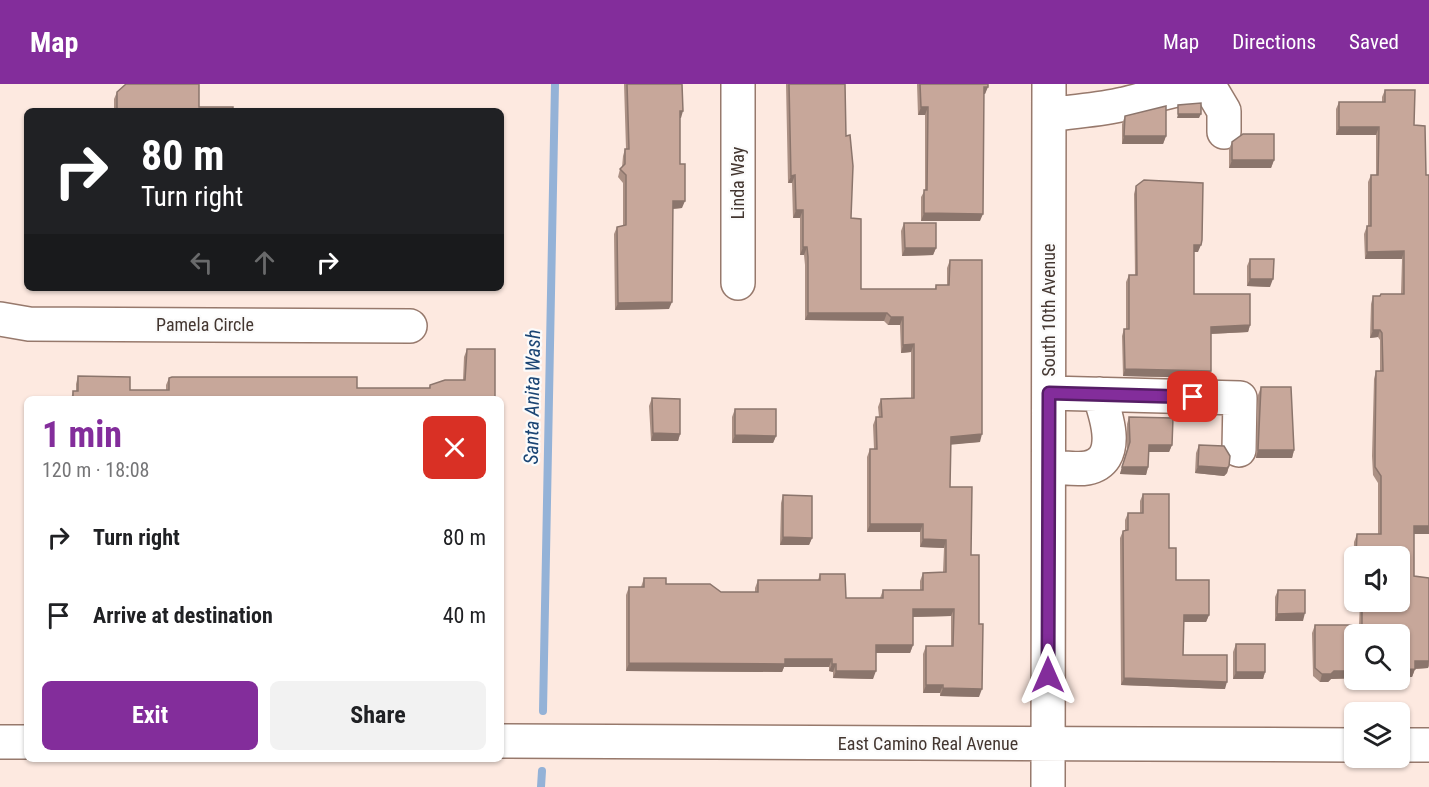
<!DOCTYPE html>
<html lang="en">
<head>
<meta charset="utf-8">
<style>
  :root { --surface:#fff; --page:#f2f2f2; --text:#202124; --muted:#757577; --accent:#832d9b }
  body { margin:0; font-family:"Roboto Condensed",sans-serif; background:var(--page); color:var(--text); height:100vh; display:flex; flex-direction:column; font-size:22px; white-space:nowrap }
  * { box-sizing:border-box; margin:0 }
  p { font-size:20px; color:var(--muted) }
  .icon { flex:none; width:33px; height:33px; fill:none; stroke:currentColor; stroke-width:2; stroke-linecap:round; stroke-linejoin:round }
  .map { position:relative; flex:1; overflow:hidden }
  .drawer { position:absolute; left:24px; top:312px; width:480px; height:366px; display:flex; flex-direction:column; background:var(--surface); border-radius:9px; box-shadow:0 2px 4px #0004 }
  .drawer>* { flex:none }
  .top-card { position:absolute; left:24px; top:24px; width:480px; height:183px; border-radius:9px; box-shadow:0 2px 4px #0004; background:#202124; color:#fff; overflow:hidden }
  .tools { position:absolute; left:1344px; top:462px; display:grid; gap:12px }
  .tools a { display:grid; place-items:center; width:66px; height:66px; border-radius:9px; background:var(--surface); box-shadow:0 2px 4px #0004; font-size:30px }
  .pin { position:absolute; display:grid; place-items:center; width:51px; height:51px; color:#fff; margin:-26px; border-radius:12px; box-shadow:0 3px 9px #0006 }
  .me { position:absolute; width:66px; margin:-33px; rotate:0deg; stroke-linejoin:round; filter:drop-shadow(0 0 4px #0008) }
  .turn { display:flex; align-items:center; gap:21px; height:126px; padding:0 18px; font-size:27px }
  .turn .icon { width:78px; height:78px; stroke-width:2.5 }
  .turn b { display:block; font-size:42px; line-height:51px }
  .lanes { display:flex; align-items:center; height:57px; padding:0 18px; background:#0003; justify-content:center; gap:30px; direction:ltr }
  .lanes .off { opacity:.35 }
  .round { display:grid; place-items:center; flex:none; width:63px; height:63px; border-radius:9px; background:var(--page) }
  .head { display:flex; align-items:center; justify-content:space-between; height:102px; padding:0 18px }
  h1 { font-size:36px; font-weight:700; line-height:45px; color:var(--accent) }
  .cta { display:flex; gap:12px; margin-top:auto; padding:12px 18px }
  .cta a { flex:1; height:69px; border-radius:9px; background:var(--accent); color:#fff; font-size:24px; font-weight:700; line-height:69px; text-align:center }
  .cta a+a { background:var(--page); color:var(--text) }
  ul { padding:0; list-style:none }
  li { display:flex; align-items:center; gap:18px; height:78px; padding:0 18px }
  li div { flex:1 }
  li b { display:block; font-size:22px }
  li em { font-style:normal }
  header { display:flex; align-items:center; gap:36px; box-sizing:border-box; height:84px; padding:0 30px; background:var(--accent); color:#fff }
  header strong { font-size:28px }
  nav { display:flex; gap:33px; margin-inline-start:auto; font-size:21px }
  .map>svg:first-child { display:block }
</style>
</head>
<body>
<header>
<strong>Map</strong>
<nav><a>Map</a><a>Directions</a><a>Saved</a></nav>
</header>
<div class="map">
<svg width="1429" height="703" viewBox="0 0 1429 703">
  <rect width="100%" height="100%" fill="#fde9e0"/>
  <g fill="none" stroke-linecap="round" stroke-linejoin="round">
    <!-- stream -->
    <path stroke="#94b2d7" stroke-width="8" d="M543,627L555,0
      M541,703L542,687"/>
    <!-- minor casing -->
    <g stroke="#97796c" stroke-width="36">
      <path id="minor" d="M738,0V199
        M1049,31C1074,27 1100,26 1124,20C1156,13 1176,1 1211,5L1224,27V48
        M0,235L29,240L410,242
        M1049,309L1240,314L1239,366
        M1049,383C1061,383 1076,386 1087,384C1122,377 1107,333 1099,310
        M501,657L1354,661
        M0,658H27
        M1400,661H1429
        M1048,703L1049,0"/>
    </g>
    <!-- minor -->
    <use href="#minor" stroke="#fff" stroke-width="33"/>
  </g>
  <!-- wall -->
  <path fill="#ab9084" d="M624,0H682L681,34H680V80L682,124L673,125L669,225L615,226L614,150L617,143L623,142V99L618,93L620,85L622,83L623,72L625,65H626Z
    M786,0H845L846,52L851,134L861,205H935L936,201H947V184L950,176L980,358L951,360L950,403L971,471L979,613L940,612V609H923V570L926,562H951V532L913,533V561L910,569H876L873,595L833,594V588L829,587V583H784L782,588L626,587V511L629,503H641L644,494L666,500L721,508H755V504L758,496H818L820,490L846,514H880L883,506H920V497L923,489L943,488L944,464L920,463V448H867V373L870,365H874L873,341L876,333H879L878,323L881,315L911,314V268L901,269L900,241H888L884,237L805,236V181L804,171H800V134H793L792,99H788Z
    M917,0H988L985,10H983L980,137H921V113L925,106V31H918Z
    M1385,6L1414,41L1426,91H1429V450H1414V492L1429,494V582L1428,584L1415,585L1412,593L1331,595L1328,598H1320L1313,592L1312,549L1315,541H1359L1360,518H1400V472H1354V502H1353L1354,458L1357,450H1378V399L1373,391L1372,372L1374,295L1376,287H1380V256L1378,253L1370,254L1371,220L1373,212H1379L1381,210H1401L1402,175H1365L1364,150L1367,142H1368V98L1371,91H1376V51H1336V25L1339,18H1382V13Z
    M117,8L199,23L233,27H114V15Z
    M1125,32L1166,52L1163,60H1122V40Z
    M1232,58L1274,76L1271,84H1229V65Z
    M1136,102L1198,168H1194V210L1250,241L1248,248L1211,250L1208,294L1123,292L1122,252L1124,245H1126V198L1129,191H1135L1134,110Z
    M904,139L936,164L933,171L902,172L901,147Z
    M1250,175L1270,203L1247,202V182Z
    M467,265L495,315H71L73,307H76V300L78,292L130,306H166V301L169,294L357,304H429L430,301L463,296L464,273Z
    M1261,303L1294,366L1292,374H1256L1258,311Z
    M652,314L680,350L678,357H651L649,322Z
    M735,325L776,352L773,359H732V333Z
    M1129,333L1172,361L1169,368H1149L1148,383L1146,391L1120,390L1127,365V340Z
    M1199,361L1229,382L1227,389L1224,392L1195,389L1196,369Z
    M1143,410L1169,464L1176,496L1209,531L1206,538H1184L1183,571L1225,605L1121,601L1120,454L1123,447H1125V436L1128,429H1140V417Z
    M783,411L812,454L809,461H780L781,419Z
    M1278,506L1303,537H1275V513Z
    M1236,560L1265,588L1263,595H1233V568Z"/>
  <!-- shaded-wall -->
  <path fill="#8b756c" d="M984,3H988L985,10H981Z
    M921,23H928L925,31H918Z
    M680,27H683L681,34H677Z
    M1178,30H1201L1199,34H1177Z
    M1339,43H1379L1376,51H1336Z
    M1124,52H1166L1163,60H1122Z
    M1232,76H1274L1271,84H1229Z
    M795,91L792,99H788L791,92Z
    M673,117H685L682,124L670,125Z
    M796,126H803L800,134H793Z
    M924,129L983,130L980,137H921Z
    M1194,161H1201L1198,168H1192Z
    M803,163H807L804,171H800Z
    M905,164H936L933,171L902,172Z
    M1404,167L1402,175H1365L1367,168Z
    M1250,195H1273L1270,203L1247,202Z
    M672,218L669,225L615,226L618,219Z
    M808,229H887L884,237L805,236Z
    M891,233H903L900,241H888Z
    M1250,241L1248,248L1208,250L1211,243Z
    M1373,246H1380L1378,253L1370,254Z
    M914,260L911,268L901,269L903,261Z
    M1125,285L1211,287L1208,294L1123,292Z
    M653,349L680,350L678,357H651Z
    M982,350L980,358L948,361L951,353Z
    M735,351L776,352L773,359H732Z
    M1149,361H1172L1169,368H1146Z
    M1258,366H1294L1292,374H1256Z
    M1198,382H1229L1227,389L1224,392L1195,389Z
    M1122,383H1148L1146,391L1120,390Z
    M870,440H923L920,448H867Z
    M1414,442H1429V450H1411Z
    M783,453L812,454L809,461H780Z
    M923,455L946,456L944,464L920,463Z
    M913,525H954L951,532L910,533Z
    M1305,529L1303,537H1275L1277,530Z
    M1184,531H1209L1206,538H1181Z
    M876,561H913L910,569H873Z
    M785,575H832L829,583H784L782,588L626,587L629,579Z
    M1415,577H1429L1428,584L1412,585Z
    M832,580H836L833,588L829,587Z
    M1415,585L1412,593H1400V586Z
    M836,587H876L873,595L833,594Z
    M1334,587H1354V594L1331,595L1328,598H1320L1322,590Z
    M1236,588H1265L1263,595H1233Z
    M1124,594L1227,598L1225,605L1121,601Z
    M926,601H943L940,609H923Z
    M943,604L982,605L979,613L940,612Z"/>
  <!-- building -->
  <path fill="#c7a79a" stroke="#8b756c" stroke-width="1.5" d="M126,0H199V23H233V27H117V8Z
    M627,0H682L683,27H680V80H685V117H673L672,218L618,219L617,143L626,141V91L620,85L625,80V65H629Z
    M789,0H845L846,52L850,51L853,82L851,134L861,135V205H936V201H949L950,176H982V350L951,353L950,403H972L971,471H979V540H983L982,605L943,604V601H926V562H953L954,525H913V561H876V587H836V580H832V575H785V580L629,579V503H644V494H666V500H710L721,508H758V496H820V490H845L846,514H883V506H923V489L946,488V456L923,455V440H870V365H877L876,333H882L881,315L914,314V260L903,261V233H891L887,229H808V173L807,163H803V126H796L795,91L791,92Z
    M920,0H988V3H984L983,130L924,129V106H927L928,23H921Z
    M1385,6H1415L1414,41L1425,42L1426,91H1429V442H1414V492L1429,494V577H1415V585L1400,586V550H1354V587H1334L1331,590H1322L1315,584V541H1362V518H1400V472H1356L1357,450H1381V392L1375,383V365L1376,287H1383L1382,249L1380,246H1373V212H1380L1381,210H1404V167L1367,168V142H1371V91H1378L1379,43H1339V18H1385Z
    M1201,19V30H1178V21Z
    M1166,22V52H1124L1125,32Z
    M1243,50H1274V76H1232V58Z
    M1144,96L1203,99L1202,156L1201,161H1194V210H1250V241L1211,243V287L1125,285L1124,245H1129V191H1137L1136,102Z
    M904,139H936V164H905Z
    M1250,175H1274L1273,195H1250Z
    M467,265H495V315H73V307H78V292L130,293V306H169V294L172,293H357V304H430V301L445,296H465Z
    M1261,303H1291L1294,366H1258Z
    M652,314L680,315V350L653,349Z
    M735,325H776V352L735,351Z
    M1129,333L1173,334L1172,361H1149L1148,383H1122L1130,358Z
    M1199,361L1224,362L1230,372L1229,382L1227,384L1198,382Z
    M1143,410H1169V464H1176V496H1209V531H1184L1183,571H1227V598L1124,594L1123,447L1128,446V429H1143Z
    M783,411L812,412V454L783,453Z
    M1278,506H1305V529L1277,530Z
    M1236,560H1265V588H1236Z"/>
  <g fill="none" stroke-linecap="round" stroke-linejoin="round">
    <!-- route casing -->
    <g stroke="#551d65" stroke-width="15">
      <path id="route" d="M1048,591L1049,309L1193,313"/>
    </g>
    <!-- route -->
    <use href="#route" stroke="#832d9b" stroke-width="10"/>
  </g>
  <g text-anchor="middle" stroke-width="4.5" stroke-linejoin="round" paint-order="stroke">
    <!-- street labels -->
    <g font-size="18" fill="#433630" stroke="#fbfbfb">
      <text transform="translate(738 99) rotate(-90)" y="6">Linda Way</text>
      <text transform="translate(1049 226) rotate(-90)" y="6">South 10th Avenue</text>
      <text x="205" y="247">Pamela Circle</text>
      <text x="928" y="666">East Camino Real Avenue</text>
    </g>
    <!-- water labels -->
    <g font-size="20" font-style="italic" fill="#1b4574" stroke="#fbfbfb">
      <text transform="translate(532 313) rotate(-89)" y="7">Santa Anita Wash</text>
    </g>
  </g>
</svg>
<div class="tools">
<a><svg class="icon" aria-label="sound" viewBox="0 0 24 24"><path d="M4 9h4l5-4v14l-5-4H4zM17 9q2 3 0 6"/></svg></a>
<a><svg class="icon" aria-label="search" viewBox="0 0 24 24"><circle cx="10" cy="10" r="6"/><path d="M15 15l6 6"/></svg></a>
<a><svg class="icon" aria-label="layers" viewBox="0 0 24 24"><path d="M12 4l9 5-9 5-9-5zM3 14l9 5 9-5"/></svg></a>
</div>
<div class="pin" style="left:1193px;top:313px;background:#d93025"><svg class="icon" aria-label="arrive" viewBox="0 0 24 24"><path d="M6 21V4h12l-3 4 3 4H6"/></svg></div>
<svg class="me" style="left:1048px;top:591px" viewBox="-20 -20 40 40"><path d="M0-17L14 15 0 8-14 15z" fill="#832d9b" stroke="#fff" stroke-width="4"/></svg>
<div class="top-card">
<div class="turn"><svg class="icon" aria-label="right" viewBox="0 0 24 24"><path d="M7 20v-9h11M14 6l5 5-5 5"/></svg><div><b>80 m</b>Turn right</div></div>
<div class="lanes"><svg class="icon off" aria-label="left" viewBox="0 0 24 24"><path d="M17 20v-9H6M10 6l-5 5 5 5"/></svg><svg class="icon off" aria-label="ahead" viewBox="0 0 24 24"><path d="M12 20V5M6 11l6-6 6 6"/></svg><svg class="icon" aria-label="right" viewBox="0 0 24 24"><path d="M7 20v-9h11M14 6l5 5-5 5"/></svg></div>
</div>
<section class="drawer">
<div class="head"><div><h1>1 min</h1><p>120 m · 18:08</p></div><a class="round" style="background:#d93025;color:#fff"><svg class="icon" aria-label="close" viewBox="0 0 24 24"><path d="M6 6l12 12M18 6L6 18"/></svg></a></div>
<ul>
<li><svg class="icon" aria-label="right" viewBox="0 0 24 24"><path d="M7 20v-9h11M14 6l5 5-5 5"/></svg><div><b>Turn right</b></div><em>80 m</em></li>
<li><svg class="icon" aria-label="arrive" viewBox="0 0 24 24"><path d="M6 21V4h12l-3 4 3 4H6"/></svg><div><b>Arrive at destination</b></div><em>40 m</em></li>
</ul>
<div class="cta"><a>Exit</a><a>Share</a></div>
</section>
</div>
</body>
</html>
